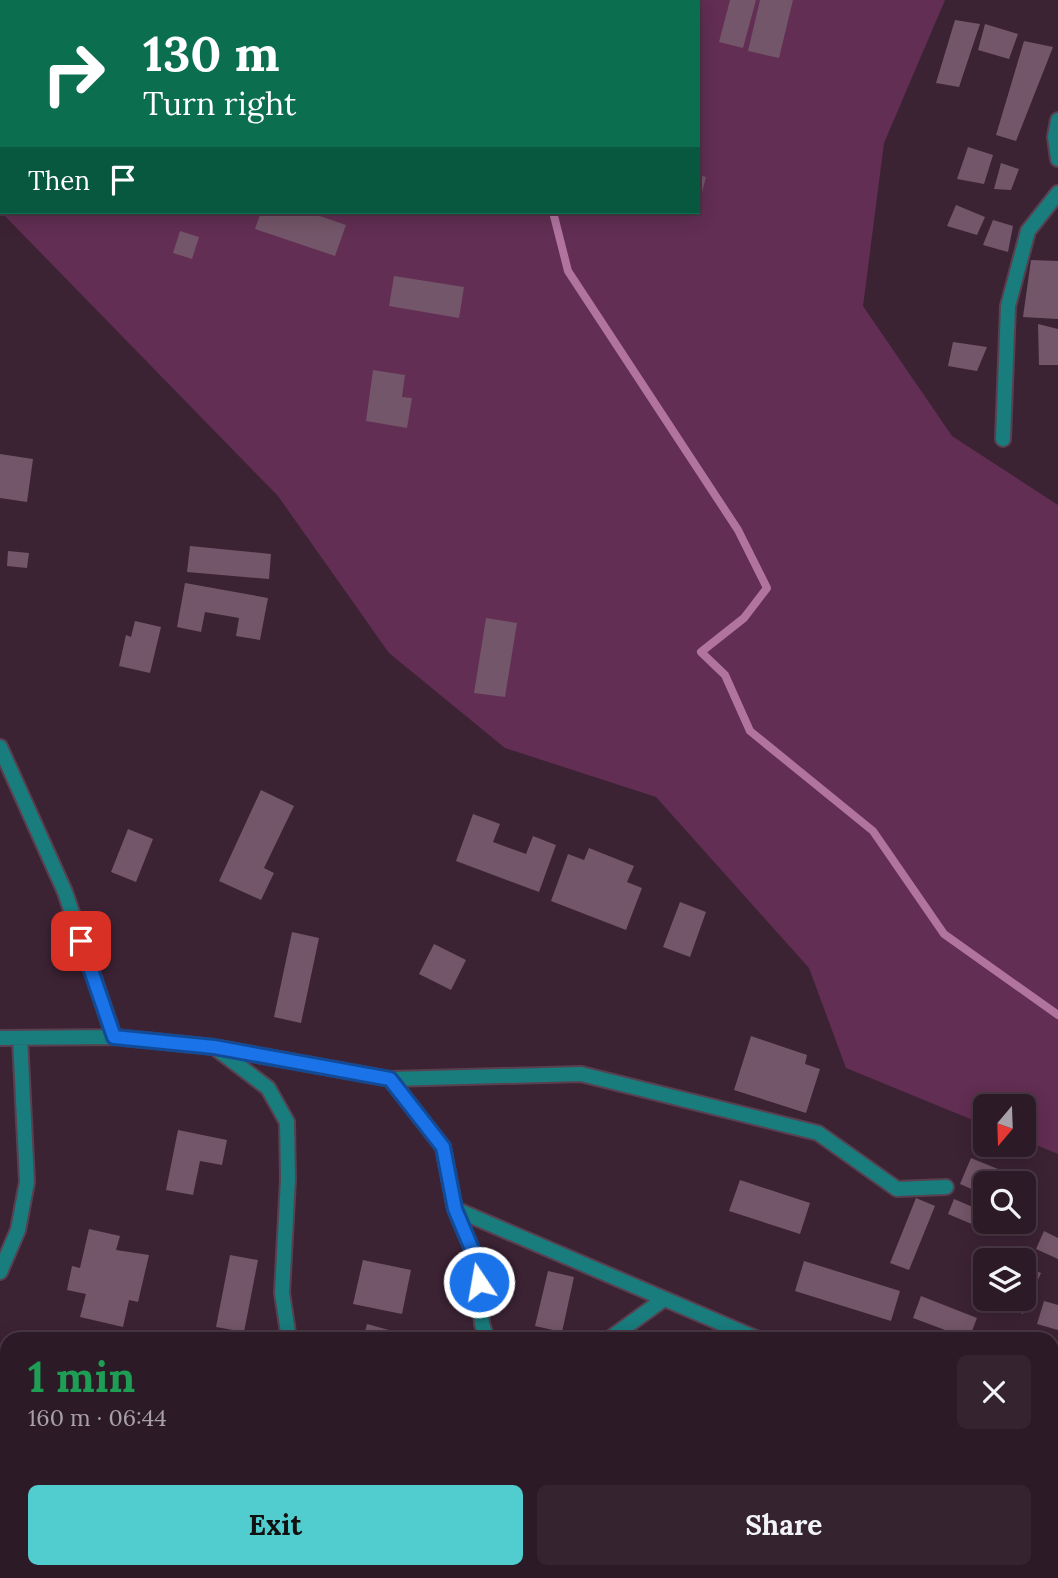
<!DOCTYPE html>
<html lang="en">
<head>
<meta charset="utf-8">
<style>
  :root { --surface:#2d1a27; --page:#35232f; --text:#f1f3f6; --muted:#a7a1a7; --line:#483844; --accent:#52cdcf }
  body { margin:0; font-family:Lora,serif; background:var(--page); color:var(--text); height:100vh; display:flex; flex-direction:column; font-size:26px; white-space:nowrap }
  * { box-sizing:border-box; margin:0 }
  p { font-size:23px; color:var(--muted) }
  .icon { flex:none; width:38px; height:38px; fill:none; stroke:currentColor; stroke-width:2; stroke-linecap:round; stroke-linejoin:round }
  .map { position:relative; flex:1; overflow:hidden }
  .details { position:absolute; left:0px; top:1332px; width:1059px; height:247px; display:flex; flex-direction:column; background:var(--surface); border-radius:21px 21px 0 0; box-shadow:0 4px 18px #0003,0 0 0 2px var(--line) }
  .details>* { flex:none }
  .top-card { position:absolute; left:0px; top:0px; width:700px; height:214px; box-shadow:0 4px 18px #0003,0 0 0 2px var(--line); background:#0b6e4f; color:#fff; overflow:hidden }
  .needle { width:46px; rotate:199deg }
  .tools { position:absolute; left:973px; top:1094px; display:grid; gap:14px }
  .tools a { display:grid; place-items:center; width:63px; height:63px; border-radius:10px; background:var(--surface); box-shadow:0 4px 18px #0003,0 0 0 2px var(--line); font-size:35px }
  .pin { position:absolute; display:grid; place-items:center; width:60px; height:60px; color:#fff; margin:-30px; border-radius:14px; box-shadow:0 4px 10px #0006 }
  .me { position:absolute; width:77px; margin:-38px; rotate:348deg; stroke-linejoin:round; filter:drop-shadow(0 0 5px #0008) }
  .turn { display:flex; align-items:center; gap:24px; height:147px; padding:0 28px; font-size:32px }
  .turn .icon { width:91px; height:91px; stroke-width:2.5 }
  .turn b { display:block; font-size:49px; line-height:60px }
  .then { display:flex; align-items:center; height:66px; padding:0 28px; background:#0003; gap:14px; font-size:26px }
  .round { display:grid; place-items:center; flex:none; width:74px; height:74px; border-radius:10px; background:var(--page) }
  .headline { display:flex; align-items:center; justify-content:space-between; height:119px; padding:0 28px }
  h1 { font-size:42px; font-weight:700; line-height:52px; color:#1e9e55 }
  .action { display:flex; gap:14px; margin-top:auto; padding:14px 28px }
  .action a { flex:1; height:80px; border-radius:10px; background:var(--accent); color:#111; font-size:28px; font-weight:700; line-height:80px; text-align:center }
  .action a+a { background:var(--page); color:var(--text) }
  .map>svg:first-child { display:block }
</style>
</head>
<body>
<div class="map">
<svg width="1058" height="1578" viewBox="0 0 1058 1578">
  <rect width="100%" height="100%" fill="#3c2334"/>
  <!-- green -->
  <path fill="#622e53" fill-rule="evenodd" d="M0,0H945L884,143L863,306L952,436L1058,505V1154L1024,1140V1106H985V1125L846,1068L809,968L656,797L505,748L389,653L278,496L0,211ZM2,2H698V212H2Z"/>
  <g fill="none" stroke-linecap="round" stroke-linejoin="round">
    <!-- stream -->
    <path stroke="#b1749f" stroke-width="8" d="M485,2V0
      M553,212L568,271L738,530L767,588L744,618L701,652L725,675L750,731L873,831L944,934L1058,1015"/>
  </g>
  <!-- building -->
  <path fill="#735669" d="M730,0H756L743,48L719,42Z
    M760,0H793L779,58L748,51Z
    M955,20L980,24L959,87L936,83Z
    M985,24L1018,34L1009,59L978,50Z
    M1024,41L1053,47L1016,141L996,135Z
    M968,147L993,155L984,184L957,179Z
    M1001,163L1019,169L1011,190L994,189Z
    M698,175L706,177L699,204H698Z
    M956,205L985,217L977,235L947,226Z
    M261,212H308L346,225L335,256L255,229Z
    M993,220L1013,226L1008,252L983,245Z
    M180,231L199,237L192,259L173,253Z
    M1031,260L1058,261V319L1023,317Z
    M394,276L464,287L459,318L389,306Z
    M1038,324L1058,329V365H1039Z
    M953,342L987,347L977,371L948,366Z
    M373,370L405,375L402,397L412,398L407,428L366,421Z
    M0,454L33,459L27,502L0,498Z
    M190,546L271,554L269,579L187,572Z
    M8,551L29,553L27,568L7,566Z
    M185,583L268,598L260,640L236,636L239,618L205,612L201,632L177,627Z
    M486,618L517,623L505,697L474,693Z
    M135,621L161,627L150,673L119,666L126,635L131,637Z
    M261,790L294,806L264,868L274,873L261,900L219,881Z
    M473,814L500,824L493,842L526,854L533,836L556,845L539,892L456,861Z
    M128,829L153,839L136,882L111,872Z
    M589,848L634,866L627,882L642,888L626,930L551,901L568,854L584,860Z
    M680,902L706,912L690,957L663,947Z
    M292,932L319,938L301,1023L274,1017Z
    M434,944L466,960L451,990L419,974Z
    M751,1036L807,1055L805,1064L820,1069L806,1113L734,1090Z
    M178,1130L227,1140L222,1165L200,1161L193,1195L166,1190Z
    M971,1158L1025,1180L1024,1183H985V1195L960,1184Z
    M740,1180L810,1203L800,1234L729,1211Z
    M916,1198L935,1206L909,1270L890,1263Z
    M954,1199L980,1210L974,1225L948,1214Z
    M89,1229L120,1236L116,1250L149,1255L138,1302L129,1300L123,1327L80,1317L86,1294L67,1290L72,1266L80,1268Z
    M1044,1231L1058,1238V1259L1036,1249Z
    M989,1252L1010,1260H986Z
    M230,1255L258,1260L244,1332L216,1327Z
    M363,1260L411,1270L402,1314L353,1304Z
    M804,1261L900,1291L891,1321L795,1291Z
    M985,1262V1298L972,1293Z
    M1024,1266L1041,1273L1023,1314L986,1299L1024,1298Z
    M548,1271L574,1277L562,1332L535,1326Z
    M921,1296L977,1318L969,1339L913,1318Z
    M1044,1301L1058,1305V1330L1037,1324Z
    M367,1324L418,1338V1339H363Z
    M1052,1345L1058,1348V1371L1052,1382Z
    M1052,1408L1058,1411V1436L1052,1433Z
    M393,1572H491L503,1576L405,1578Z
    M992,1572H1043L1041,1578H1010Z"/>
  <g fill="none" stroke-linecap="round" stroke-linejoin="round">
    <!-- minor casing -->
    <g stroke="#584050" stroke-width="18">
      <path id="minor" d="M1058,120L1055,137L1058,159
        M1003,439L1008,306L1028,231L1058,193
        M0,747L65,892L114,1037
        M0,1038L114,1037L214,1047L390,1079L443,1147L455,1209L477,1261L482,1324L487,1339
        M218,1050L268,1088L287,1122L288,1179L282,1293L289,1339
        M390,1079L581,1074L818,1133L897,1189L946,1187
        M455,1209L758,1339
        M0,1272L18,1230L27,1182L20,1038
        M609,1339L664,1299
        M1052,1464L1058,1467
        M254,1572L255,1578
        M541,1578L542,1572"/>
    </g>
    <!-- path -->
    <path stroke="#725c6b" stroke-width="4.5" stroke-dasharray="7 3.5" stroke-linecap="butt" d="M0,1365L7,1369
      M117,1578L118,1572
      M679,1578L683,1572"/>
    <!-- minor -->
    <use href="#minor" stroke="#197c7d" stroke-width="14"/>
  </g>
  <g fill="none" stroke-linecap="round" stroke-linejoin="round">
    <!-- route casing -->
    <g stroke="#114b97" stroke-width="18">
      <path id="route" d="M81,941L114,1037L214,1047L390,1079L443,1147L455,1209L477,1261L479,1282"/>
    </g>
    <!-- route -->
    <use href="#route" stroke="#1a73e8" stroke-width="12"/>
  </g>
</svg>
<div class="tools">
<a><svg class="needle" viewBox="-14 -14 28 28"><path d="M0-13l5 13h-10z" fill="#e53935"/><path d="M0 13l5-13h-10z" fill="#a7a1a7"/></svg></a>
<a><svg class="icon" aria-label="search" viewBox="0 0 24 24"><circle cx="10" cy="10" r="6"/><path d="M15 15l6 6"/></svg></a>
<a><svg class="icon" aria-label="layers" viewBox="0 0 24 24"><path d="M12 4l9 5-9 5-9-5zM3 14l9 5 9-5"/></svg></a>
</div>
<div class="pin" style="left:81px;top:941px;background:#d93025"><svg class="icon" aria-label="arrive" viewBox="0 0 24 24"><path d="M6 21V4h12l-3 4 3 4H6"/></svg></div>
<svg class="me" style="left:479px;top:1282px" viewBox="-20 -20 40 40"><circle r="17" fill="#1a73e8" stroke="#fff" stroke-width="3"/><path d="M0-11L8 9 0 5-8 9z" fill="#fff"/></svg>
<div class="top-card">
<div class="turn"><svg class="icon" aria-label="right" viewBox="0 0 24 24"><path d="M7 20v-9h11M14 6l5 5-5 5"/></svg><div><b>130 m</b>Turn right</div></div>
<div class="then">Then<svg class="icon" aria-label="arrive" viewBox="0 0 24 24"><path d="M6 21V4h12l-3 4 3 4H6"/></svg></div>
</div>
<section class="details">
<div class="headline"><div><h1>1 min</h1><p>160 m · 06:44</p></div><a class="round"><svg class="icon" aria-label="close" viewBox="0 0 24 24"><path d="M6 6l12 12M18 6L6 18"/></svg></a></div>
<div class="action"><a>Exit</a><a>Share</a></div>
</section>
</div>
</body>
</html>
